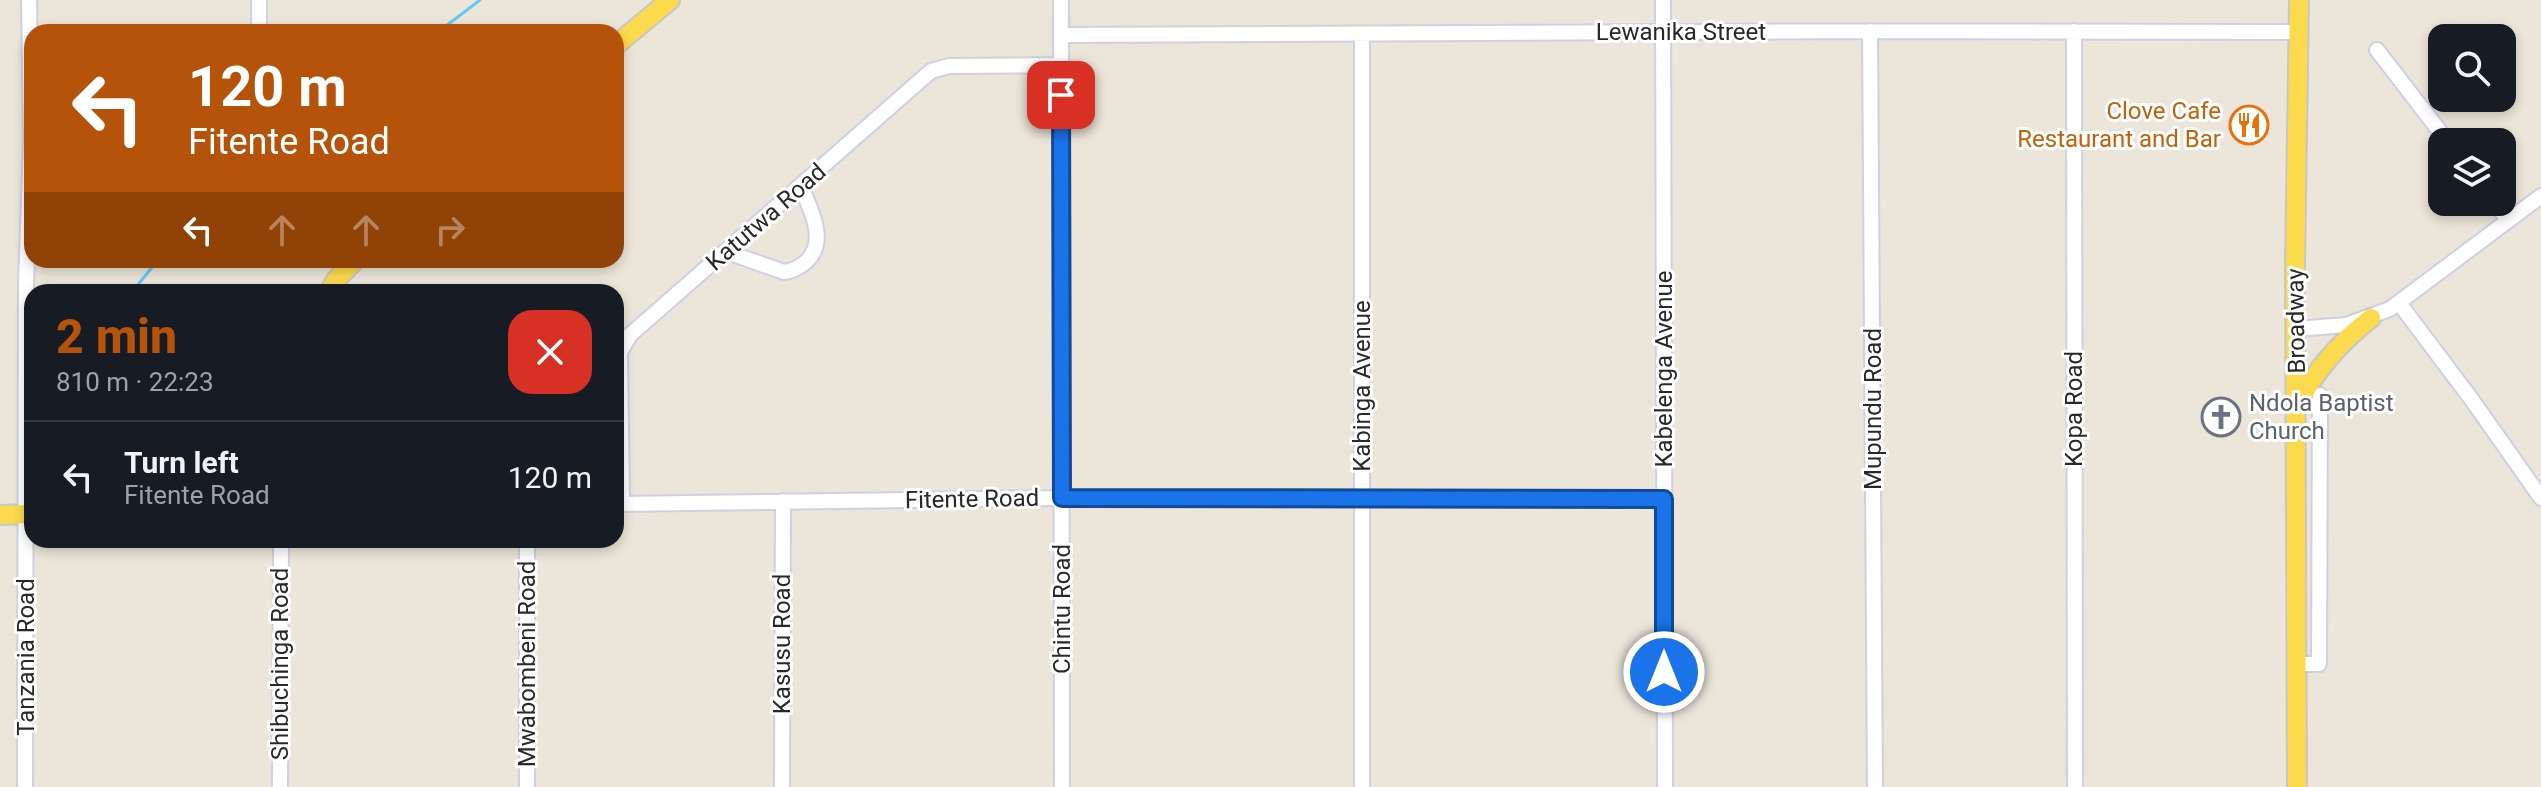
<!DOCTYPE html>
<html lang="en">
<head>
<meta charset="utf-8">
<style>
  :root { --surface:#171b24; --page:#242831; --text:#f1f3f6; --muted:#9ea1a6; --line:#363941; --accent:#b45309 }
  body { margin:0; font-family:Roboto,sans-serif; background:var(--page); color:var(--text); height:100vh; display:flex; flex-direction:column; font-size:30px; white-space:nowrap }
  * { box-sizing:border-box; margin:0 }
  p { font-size:26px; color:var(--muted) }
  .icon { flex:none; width:44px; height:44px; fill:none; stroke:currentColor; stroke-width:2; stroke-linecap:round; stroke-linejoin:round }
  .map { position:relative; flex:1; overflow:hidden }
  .sheet { position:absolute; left:24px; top:284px; width:600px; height:264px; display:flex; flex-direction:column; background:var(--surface); border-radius:24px; box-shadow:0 4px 12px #0003 }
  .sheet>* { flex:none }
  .banner { position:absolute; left:24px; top:24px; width:600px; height:244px; border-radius:24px; box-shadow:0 4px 12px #0003; background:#b45309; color:#fff; overflow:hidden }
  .buttons { position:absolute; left:2428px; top:24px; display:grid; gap:16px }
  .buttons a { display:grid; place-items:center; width:88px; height:88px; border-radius:16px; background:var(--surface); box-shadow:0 4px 12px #0003; font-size:40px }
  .pin { position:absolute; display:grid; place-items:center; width:68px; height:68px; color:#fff; margin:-34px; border-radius:16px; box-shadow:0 4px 12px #0006 }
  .me { position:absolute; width:88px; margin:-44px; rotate:0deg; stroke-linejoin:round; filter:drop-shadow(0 0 6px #0008) }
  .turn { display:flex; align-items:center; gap:28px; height:168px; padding:0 32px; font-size:36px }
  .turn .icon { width:104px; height:104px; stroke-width:2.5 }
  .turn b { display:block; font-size:56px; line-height:68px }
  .lanes { display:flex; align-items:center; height:76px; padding:0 32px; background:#0003; justify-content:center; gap:40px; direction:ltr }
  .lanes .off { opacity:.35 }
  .round { display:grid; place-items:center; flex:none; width:84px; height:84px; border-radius:24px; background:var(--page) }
  .headline { display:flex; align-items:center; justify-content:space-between; height:136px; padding:0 32px }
  h1 { font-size:48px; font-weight:800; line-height:60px; color:var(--accent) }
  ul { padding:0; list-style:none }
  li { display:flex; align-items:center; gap:24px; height:112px; padding:0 32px; border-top:2px solid var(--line) }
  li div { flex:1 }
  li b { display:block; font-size:30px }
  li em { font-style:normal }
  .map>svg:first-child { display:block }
</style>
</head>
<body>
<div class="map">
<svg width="2541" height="787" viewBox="0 0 2541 787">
  <rect width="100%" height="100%" fill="#ece5d9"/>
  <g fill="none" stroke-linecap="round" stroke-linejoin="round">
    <!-- stream -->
    <path stroke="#62caf8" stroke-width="3" d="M438,32L480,0
      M132,292L158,260"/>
    <!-- minor casing -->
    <g stroke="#ced1e3" stroke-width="18">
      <path id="minor" d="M259,0V32
        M1061,0L1062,787
        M1663,0L1665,787
        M1870,31L1875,787
        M2074,31L2075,787
        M1062,35L1870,31L2299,32
        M2377,50L2448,142
        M2494,202L2508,220
        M727,252L784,272C793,271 800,267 807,261C828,240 810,209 801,186
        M2399,303L2472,400L2541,498
        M2296,329L2346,325L2390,309L2541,196
        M622,503L620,352L630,335L931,71L949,66L1061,65
        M616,504L1062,498L1664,499
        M2297,664H2319L2320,395
        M25,787L26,284L31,142L29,0
        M280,787L281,540
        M527,787V540
        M782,787L783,501
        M1362,787V34"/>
    </g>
    <!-- major casing -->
    <g stroke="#c7c7c7" stroke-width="22">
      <path id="major" d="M616,45L670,0
        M329,292L336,280L355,260
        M2298,403C2317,368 2340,342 2371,318
        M0,515L32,514
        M2297,787L2295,267L2299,0"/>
    </g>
    <!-- minor -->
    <use href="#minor" stroke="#fff" stroke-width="14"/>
    <!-- major -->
    <use href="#major" stroke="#fcda4e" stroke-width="18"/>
  </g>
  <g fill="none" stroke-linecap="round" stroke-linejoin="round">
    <!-- route casing -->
    <g stroke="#114b97" stroke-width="20">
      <path id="route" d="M1061,95L1062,498L1664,499V672"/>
    </g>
    <!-- route -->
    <use href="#route" stroke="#1a73e8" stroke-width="14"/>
  </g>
  <!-- icons -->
  <defs>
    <g id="restaurant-ring" transform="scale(2)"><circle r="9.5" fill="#fff" stroke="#e8710a" stroke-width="1.5"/><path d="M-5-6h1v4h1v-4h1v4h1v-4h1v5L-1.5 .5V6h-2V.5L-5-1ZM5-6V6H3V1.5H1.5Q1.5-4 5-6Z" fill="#e8710a"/></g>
    <g id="church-ring" transform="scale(2)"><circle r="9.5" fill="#fff" stroke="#6b7280" stroke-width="1.5"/><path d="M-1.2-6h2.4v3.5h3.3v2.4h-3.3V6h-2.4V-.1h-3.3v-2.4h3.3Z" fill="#6b7280"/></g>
  </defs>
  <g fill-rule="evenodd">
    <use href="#restaurant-ring" x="2249" y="125"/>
    <use href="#church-ring" x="2221" y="417"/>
  </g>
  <g text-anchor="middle" stroke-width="6" stroke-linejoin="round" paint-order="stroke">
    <!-- street labels -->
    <g font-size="24" fill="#282828" stroke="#fff">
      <text x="1681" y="40">Lewanika Street</text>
      <text transform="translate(766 217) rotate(-41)" y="8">Katutwa Road</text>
      <text transform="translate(2296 321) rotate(-91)" y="8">Broadway</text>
      <text transform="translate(1664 369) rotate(-90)" y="8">Kabelenga Avenue</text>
      <text transform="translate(1362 386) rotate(-90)" y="8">Kabinga Avenue</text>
      <text transform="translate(1873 409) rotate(-90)" y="8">Mupundu Road</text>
      <text transform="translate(2074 409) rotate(-90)" y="8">Kopa Road</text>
      <text transform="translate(972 499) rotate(-1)" y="8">Fitente Road</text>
      <text transform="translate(1062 609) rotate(-90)" y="8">Chintu Road</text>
      <text transform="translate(782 644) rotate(-90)" y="8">Kasusu Road</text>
      <text transform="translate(26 657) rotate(-90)" y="8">Tanzania Road</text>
      <text transform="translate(280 664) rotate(-90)" y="8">Shibuchinga Road</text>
      <text transform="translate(527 664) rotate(-90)" y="8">Mwabombeni Road</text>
    </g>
    <!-- food labels -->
    <g font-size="24" fill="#c56008" stroke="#fff" text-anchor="end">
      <text x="2221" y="119">Clove Cafe<tspan x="2221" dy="28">Restaurant and Bar</tspan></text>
    </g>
    <!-- worship labels -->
    <g font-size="24" fill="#5b616d" stroke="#fff" text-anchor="start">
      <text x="2249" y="411">Ndola Baptist<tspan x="2249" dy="28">Church</tspan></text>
    </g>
  </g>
</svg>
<div class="buttons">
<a><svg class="icon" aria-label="search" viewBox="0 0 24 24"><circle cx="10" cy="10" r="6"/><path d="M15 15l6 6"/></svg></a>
<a><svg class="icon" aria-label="layers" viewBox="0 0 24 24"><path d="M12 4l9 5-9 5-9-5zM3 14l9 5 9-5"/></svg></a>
</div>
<div class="pin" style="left:1061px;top:95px;background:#d93025"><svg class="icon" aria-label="arrive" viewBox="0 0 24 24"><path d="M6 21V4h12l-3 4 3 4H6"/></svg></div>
<svg class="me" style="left:1664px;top:672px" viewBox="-20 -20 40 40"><circle r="17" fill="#1a73e8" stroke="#fff" stroke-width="3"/><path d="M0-11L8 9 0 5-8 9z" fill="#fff"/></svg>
<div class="banner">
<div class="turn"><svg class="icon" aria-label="left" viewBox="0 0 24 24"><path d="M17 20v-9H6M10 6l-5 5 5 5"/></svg><div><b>120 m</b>Fitente Road</div></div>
<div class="lanes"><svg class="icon" aria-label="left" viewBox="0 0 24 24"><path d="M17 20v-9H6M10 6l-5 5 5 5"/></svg><svg class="icon off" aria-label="ahead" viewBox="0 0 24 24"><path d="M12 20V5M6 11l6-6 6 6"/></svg><svg class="icon off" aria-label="ahead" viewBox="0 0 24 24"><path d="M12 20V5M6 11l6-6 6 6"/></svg><svg class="icon off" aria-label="right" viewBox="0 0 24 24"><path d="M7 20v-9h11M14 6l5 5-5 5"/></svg></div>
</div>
<section class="sheet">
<div class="headline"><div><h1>2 min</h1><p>810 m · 22:23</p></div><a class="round" style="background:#d93025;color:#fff"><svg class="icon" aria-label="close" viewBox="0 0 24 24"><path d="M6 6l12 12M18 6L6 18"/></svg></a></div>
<ul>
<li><svg class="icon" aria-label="left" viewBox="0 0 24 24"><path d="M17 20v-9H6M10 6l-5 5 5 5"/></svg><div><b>Turn left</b><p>Fitente Road</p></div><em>120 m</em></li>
</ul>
</section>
</div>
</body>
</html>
